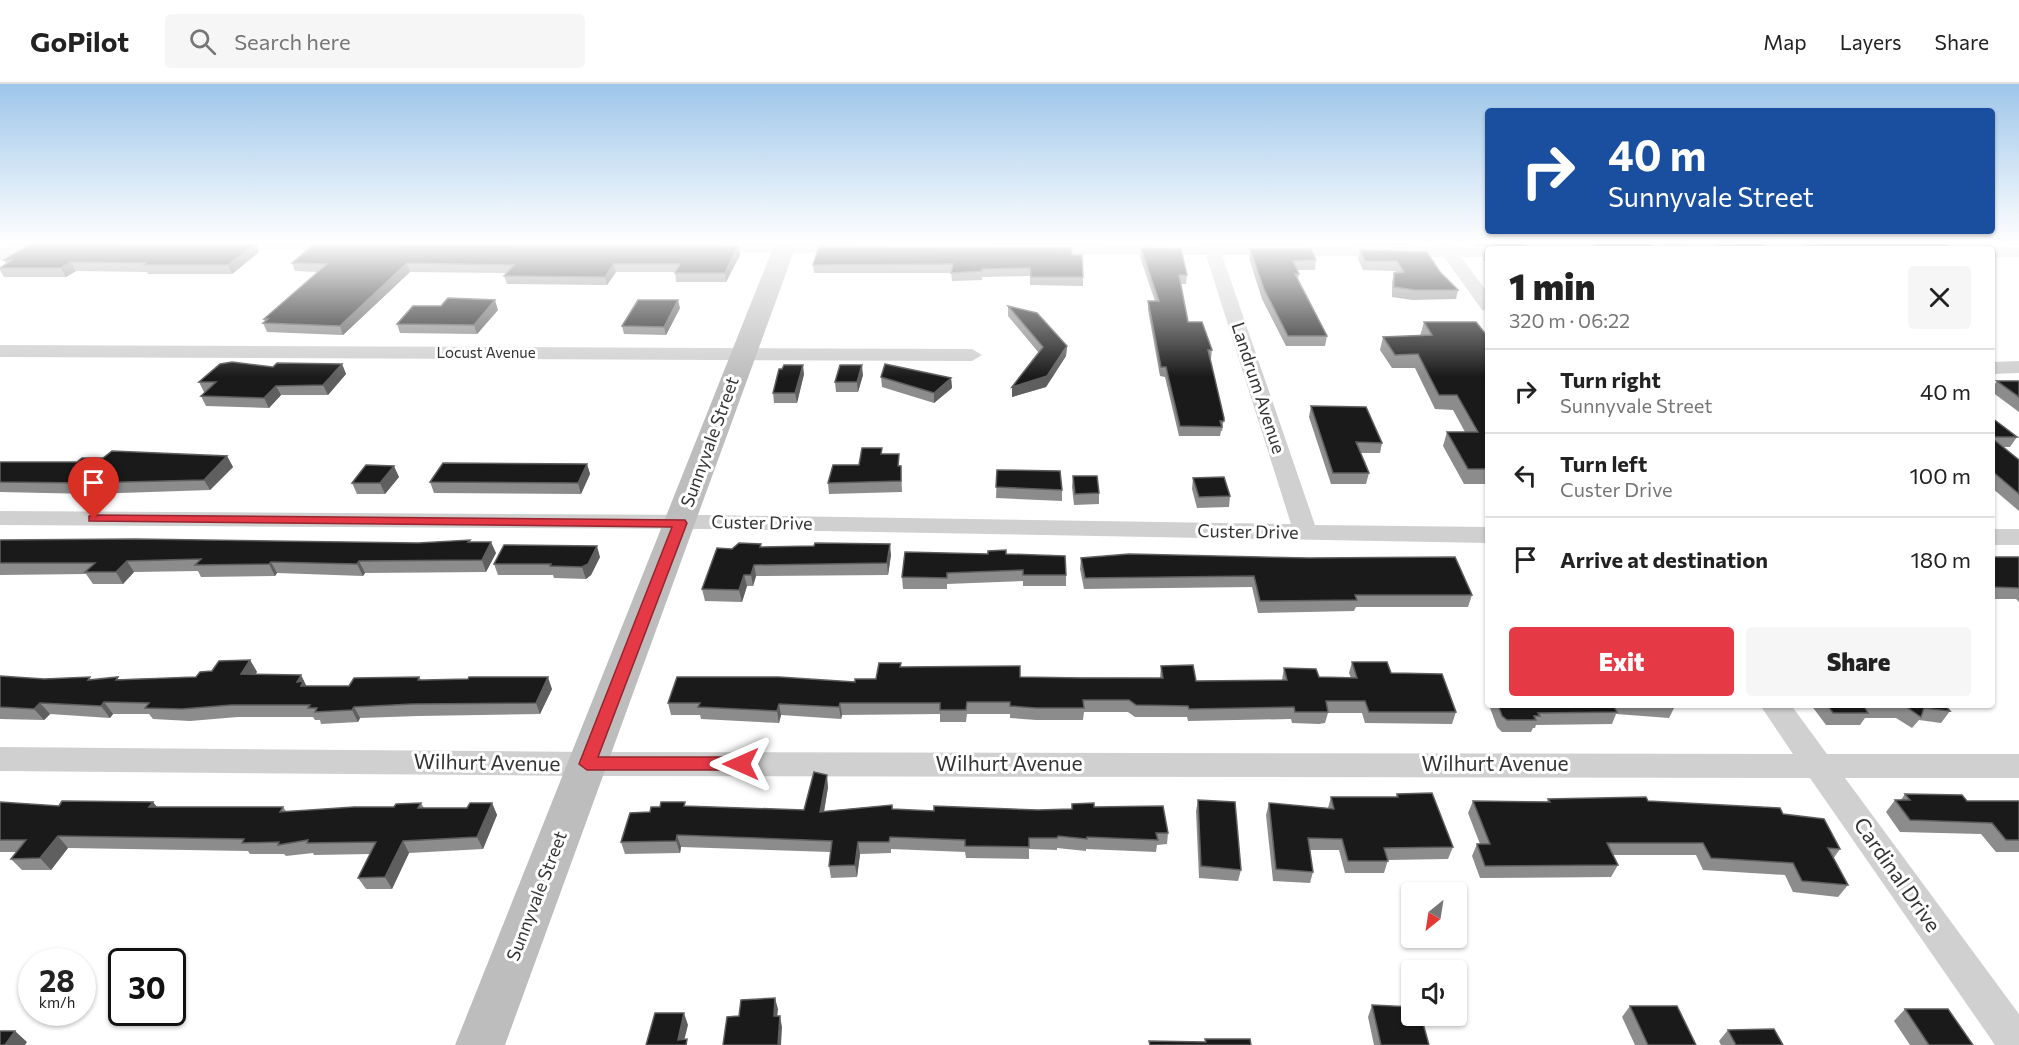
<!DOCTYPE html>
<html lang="en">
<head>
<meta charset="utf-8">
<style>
  :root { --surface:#fff; --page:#f6f6f6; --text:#222; --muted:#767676; --line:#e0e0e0; --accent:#e63946 }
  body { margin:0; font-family:Commissioner,sans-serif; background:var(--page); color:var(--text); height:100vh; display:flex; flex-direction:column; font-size:22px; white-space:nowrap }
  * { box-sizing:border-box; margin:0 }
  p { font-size:20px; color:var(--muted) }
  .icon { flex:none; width:33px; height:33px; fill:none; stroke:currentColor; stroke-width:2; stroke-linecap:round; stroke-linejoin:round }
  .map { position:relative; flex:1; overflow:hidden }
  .drawer { position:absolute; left:1485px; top:162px; width:510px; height:462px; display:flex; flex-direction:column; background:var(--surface); border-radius:6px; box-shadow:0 2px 4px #0004 }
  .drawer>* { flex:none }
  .guide { position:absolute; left:1485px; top:24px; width:510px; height:126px; border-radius:6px; box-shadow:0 2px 4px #0004; background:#1a4fa0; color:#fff; overflow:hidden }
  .needle { width:39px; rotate:210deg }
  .controls { position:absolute; left:1401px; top:798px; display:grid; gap:12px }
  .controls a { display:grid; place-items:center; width:66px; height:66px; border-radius:6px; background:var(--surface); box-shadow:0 2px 4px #0004; font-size:30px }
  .speed { position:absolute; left:18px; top:864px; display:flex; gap:12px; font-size:30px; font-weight:700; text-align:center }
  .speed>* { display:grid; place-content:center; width:78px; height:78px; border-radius:50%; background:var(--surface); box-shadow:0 2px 4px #0004; line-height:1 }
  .speed small { font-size:15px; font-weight:400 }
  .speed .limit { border:3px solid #111; border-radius:9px; background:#fff; color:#111 }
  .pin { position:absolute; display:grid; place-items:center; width:51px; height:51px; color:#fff; margin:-62px -26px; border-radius:50% 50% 50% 0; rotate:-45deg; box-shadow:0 0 6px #0007 }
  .pin .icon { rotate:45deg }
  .me { position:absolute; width:66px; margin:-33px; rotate:270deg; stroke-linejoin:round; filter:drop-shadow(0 0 4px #0008) }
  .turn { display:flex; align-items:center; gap:21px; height:126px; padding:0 24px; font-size:27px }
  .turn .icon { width:78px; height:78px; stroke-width:2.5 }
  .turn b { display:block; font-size:42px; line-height:51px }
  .round { display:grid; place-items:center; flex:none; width:63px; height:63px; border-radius:6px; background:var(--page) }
  .headline { display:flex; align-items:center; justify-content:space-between; height:102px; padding:0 24px }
  h1 { font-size:36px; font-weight:800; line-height:45px }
  .cta { display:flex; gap:12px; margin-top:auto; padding:12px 24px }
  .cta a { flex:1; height:69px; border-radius:6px; background:var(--accent); color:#fff; font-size:24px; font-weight:800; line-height:69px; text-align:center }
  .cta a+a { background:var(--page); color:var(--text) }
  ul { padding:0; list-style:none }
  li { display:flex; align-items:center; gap:18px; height:84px; padding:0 24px; border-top:2px solid var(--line) }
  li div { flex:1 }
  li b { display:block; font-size:22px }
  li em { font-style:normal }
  header { display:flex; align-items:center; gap:36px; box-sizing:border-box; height:84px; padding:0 30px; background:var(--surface); border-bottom:2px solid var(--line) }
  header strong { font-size:28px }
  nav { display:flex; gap:33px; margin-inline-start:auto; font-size:21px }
  .search { width:420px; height:54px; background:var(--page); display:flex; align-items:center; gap:15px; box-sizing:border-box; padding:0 21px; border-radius:6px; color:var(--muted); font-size:22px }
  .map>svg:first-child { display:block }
</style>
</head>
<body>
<header>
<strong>GoPilot</strong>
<div class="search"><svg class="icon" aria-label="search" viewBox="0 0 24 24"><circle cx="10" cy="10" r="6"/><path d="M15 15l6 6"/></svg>Search here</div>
<nav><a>Map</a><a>Layers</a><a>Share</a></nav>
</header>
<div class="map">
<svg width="2019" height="961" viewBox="0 0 2019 961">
  <rect width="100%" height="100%" fill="#fff"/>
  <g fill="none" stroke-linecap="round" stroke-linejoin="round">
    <!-- street -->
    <path fill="#d0d0d0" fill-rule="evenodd" d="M12,159H73L74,160L66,165H25L0,177V165Z
      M215,159H355L356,161L348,166H222L216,165Z
      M699,159H852L860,164L852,169L705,168L699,167L697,163Z
      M1202,159L1437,163L1435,159H1451L1454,163L1494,164L1488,165V173H1461L1488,209V227L1482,226L1444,173L1222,171L1315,441L1488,443V459L706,445L0,441V427L706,431L1291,440L1206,171L1038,170L1030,165L1038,160L1202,161Z
      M1664,159H1681L1687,165H1669Z
      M1992,163H2019V173H1992V165H1986Z
      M0,261L972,265L982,271L972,277L0,273Z
      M2019,277V289L1992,290V278Z
      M1992,445H2019V461H1992Z
      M1760,621H1791L1827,670H2019V694H1845L2019,930V961H1995L1810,694L587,692L0,687V663L587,668L1793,670Z"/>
    <!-- secondary -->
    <path fill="#bdbdbd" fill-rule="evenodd" d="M775,159H797L505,961H455Z"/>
  </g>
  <!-- wall -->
  <path fill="#8c8c8c" d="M1243,159H1303V160H1244Z
    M1350,159H1413L1412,161L1351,160Z
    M1472,159H1523L1529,165H1491V163L1475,162Z
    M1600,159H1649L1656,165H1592L1594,160H1601Z
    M1713,159H1761L1769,165H1723Z
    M1801,159H1943L1953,165H1809Z
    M2008,159H2019V161H2011Z
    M256,160L259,168L232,190H148L147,188L76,187L66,193H4L0,186V184L6,180L4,176Z
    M738,162L740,171L726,198H676L675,189V188H616L607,201L507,200L504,192L506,189L410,188L343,251L267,248L263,239L265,238L264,235L318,188L295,187L292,179Z
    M1141,164L1187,191L1186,200H1180L1188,238L1212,266L1211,275H1210L1224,334L1222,347H1221L1220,352H1179L1165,293L1160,292L1148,226V217H1155L1140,173Z
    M1250,165L1316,176L1315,186H1297L1299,190L1298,195L1327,252L1325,262H1286L1262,215L1249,174Z
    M1360,166L1440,188L1458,206L1456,215L1412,216L1392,213V198L1394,189H1396L1395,187L1363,186L1358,175Z
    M1486,167H1488V182L1484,176Z
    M1072,171L1083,193V202L1030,201V192L982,193V196L952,197L951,189H814L813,181Z
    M1008,222L1067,262L1066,272L1046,303L1012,313L1039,269L1008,232Z
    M680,224L666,251L624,250L622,242Z
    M498,226L477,250L400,249L397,240Z
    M1424,238L1488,253V400H1464L1443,362L1447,348H1465L1453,326L1435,325L1415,284H1392L1380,266L1383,253L1420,252Z
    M342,280L346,290L328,311H281L269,324L206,322L201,312L206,308H204L199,298L273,283Z
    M804,290L797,319H774L773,309Z
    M863,291L858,308H836L835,298Z
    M881,293L951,294L952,304L934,319L882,303Z
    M1997,297H2019V328L1992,308V304Z
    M1311,322L1382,359L1380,369H1360L1369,389L1366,400H1331L1309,333Z
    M1992,334L2017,353L2010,363H2003L2019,376V427L1992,404Z
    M882,364V370L901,382L902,408L829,410L828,399L859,381Z
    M227,372L233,383L210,406L91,410L0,408V378H77Z
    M587,380L590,390L581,410L434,409L430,398Z
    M997,386L1062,406V417L996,414Z
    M1073,392L1099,409V420L1074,421L1072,403Z
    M399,393L385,410H357L352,399Z
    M1193,394L1230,412L1229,423L1197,424L1192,405Z
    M0,456L418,459L471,458L496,469L486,488L365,489L363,492L277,489L275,492L201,493L198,487L134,488L123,500H93L86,490L0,491Z
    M761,463L891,471L888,491L756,492L753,502H747L742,518L705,517L702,505L732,465Z
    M1006,470L1066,491V502H1023V497L947,500V505H903L902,493Z
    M600,473L591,491L586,495L554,494L553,491H498L494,480Z
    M1992,473H2019V518L2016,515H1992Z
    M1081,474L1472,511L1468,523H1356L1354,527L1258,529L1252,503L1084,505L1080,485Z
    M1488,478V490L1485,485Z
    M250,576L257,588L255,590L306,602H349L419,593L421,596L552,605L540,630L418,632L360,634L358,638L321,640L320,636H315L313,633H238L190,637L153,635L149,630H113L110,634L50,630L44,636L0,635V592L44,595L92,596L196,593Z
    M1352,578L1391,589L1456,628L1452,640L1365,639L1362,629H1328L1325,639L1319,640L1292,639L1291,635L1188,637L1187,633H1135L1128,628H1084L1083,636H1036L1010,634V630H967L966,638H940V630L842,631L841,635L781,631L779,639L701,635L700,631H671L668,619L876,595L901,579V583L1020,593L1160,594L1161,582L1196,597L1282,596L1284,584L1319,593L1351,594L1349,589Z
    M1489,621H1674L1675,622L1669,634L1616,630L1612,640L1536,641L1535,644H1533L1531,648H1502L1497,643Z
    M1811,621H1945L1950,627L1941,639L1919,636L1912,644L1896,634H1865L1860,641H1826Z
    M828,703L824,727L892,721L893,725L934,727L1038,726L1072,725L1094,723L1168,749L1167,760L1157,761L1156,768L1086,765V767L1057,764V766L1029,765V775L966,774L965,768L891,765V769L860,770L857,793L831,794L829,782L830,768L681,763L680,769L625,770L621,758L650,728L686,722L804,726Z
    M1397,710L1453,763L1448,775L1388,776L1384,789H1345L1339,766H1310L1313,788L1310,799L1273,797L1266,731L1269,719L1328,724L1331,713H1396Z
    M1905,710L1967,717H2019V768H1996L1981,750L1900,748L1886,728L1895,716H1901Z
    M1548,715L1648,717L1783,730L1840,765L1833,775L1848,801L1838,813L1793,808L1785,791L1703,786L1696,771H1613L1618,781L1611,793L1480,794L1472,772L1477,760H1480L1468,729L1473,717L1547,718Z
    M1198,716L1241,786L1238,797L1199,794L1196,727Z
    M0,718L59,722L153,718L157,723H283L286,727L394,723L421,719L424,724H467L492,719L497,731L483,765L409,769L392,805H366L358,794L370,770L314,771L313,769L286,772L284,770H250L248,767L68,764L51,786H22L11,775L17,768H0Z
    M1372,921L1429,961H1374L1368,933Z
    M1630,922L1696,961H1635L1622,933Z
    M1905,925L1973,961H1910L1894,937Z
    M1728,946L1783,961H1721L1719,957Z"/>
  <!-- shaded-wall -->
  <path fill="#5f5f5f" d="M256,160L259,168L232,190L228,181Z
    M738,162L740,171L726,198L725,189Z
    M71,178L76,187L66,193L61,184Z
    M407,179L410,188L343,251L340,242Z
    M614,180L616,188L607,201L605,193Z
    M495,216L498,226L477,250L474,241Z
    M678,216L680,224L666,251L664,243Z
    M1067,262L1066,272L1046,303L1012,313V303Z
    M342,280L346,290L328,311L323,301Z
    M803,281L804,290L797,319L795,309Z
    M862,281L863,291L858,308L857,298Z
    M951,294L952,304L934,319V309Z
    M276,302L281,311L269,324L264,314Z
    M227,372L233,383L210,406L204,396Z
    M587,380L590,390L581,410L578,399Z
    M394,382L399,393L385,410L380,399Z
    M491,458L496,469L486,488L482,476Z
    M890,460L891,471L888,491L887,479Z
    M597,462L600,473L591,491L586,495L582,483Z
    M127,477L134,488L123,500L116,488Z
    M359,477L365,489L363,492L357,480Z
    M271,478L277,489L275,492L269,480Z
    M754,481L756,492L753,502L751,491Z
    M744,491L747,502L742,518L739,506Z
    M250,576L257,588L248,601L241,590Z
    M301,591L310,609L297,598Z
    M548,593L552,605L540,630L536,619Z
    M104,618L113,630L110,634L101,622Z
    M40,619L50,630L44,636L34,625Z
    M840,619L842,631L841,635L839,623Z
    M779,620L781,631L779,639L777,627Z
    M354,623L360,634L358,638L352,626Z
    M827,691L828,703L822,740L820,728Z
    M153,718L162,730L149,723Z
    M492,719L497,731L483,765L477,753Z
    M677,751L681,763L680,769L676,757Z
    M58,752L68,764L51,786L40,774Z
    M403,757L409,769L392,805L385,793Z
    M858,758L860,770L857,793L855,781Z
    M775,914L778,925L776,944L774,932Z
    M684,929L688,941L683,961L678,956Z
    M780,932L782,943L781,961H778Z
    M15,947L27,958L25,961H5Z"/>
  <!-- building -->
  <path fill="#1a1a1a" stroke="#5f5f5f" stroke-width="1.5" d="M32,159L256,160L228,181H144L146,179L71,178L61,184H0L12,176H4Z
    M1493,159H1523L1529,165H1492Z
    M1622,159H1649L1656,165H1599L1594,160Z
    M1734,159H1761L1769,165H1744Z
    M1817,159H1943L1953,165H1825Z
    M314,160L738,162L725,189H675L680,180H614L605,193L504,192L514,181L407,179L340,242L263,239L268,235H264L327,180L292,179Z
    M819,163L1071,164L1072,171H1082L1083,193H1031L1030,184L982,185V187L951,189L953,180L813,181Z
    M1141,164L1181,165L1187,191H1179L1188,238H1202L1212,266H1208L1224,334V337H1220L1222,343L1180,342L1166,283H1161L1148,217H1159Z
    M1250,165H1311L1316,176L1293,177L1299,190H1295L1327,252H1288L1264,205Z
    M1360,166L1427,168L1440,188L1458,206H1415L1394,203V189L1404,188L1397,177H1365Z
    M448,214L495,216L474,241L397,240L413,222H441Z
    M638,216H678L664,243L622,242Z
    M1008,222L1037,229L1067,262L1047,292L1012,303L1043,263Z
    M1424,238H1476L1488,253V385H1468L1447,348H1478L1457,311H1439L1418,270L1395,271L1383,253L1432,251Z
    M232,278L273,283L277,279L342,280L323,301L276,302L264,314L201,312L216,298H199L220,280Z
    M885,280L951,294L934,309L881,293Z
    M784,281H803L795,309H773L779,285H782Z
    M840,281H862L857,298H835Z
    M1997,297H2019V313Z
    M1311,322L1366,323L1382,359L1356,358L1369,389H1333Z
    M1992,334L2017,353H1992Z
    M1992,354L2019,376V410L1992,387Z
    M862,364H882L881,370H899L898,382H901V397L828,399L833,381H859Z
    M112,367L227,372L204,396L84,399L0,398V378H77L82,374H103Z
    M443,379L587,380L578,399L430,398Z
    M366,381L394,382L380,399H352Z
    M997,386L1060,387L1062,406L996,403Z
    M1073,392H1097L1099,409L1075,410Z
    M1224,393L1230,412L1199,413L1193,394Z
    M135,455L418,459L470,456L468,458H491L482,476L359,477L357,480L271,478L269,480L195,481L201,475L127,477L116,488H85L95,479H0V456Z
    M739,459L761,460L760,463L814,462L815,459L890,460L887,479L754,481L751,491H744L739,506L702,505L717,464L732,465Z
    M504,461L597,462L588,480L582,483L550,482L551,480H494Z
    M1006,466V470L1065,472L1066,491H1023V486L947,489V494L902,493L905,468L988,470V467Z
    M1129,470L1309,474L1455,473L1472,511H1355L1357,516L1260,517L1254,492L1085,494L1081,474Z
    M1992,473H2019V504L1992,503Z
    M250,576L241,590L301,591L297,598L303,597L301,602H349L354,594L419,593L418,596H424L468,595L469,593H548L536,619L412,620L354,623L352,626L315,628L317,624H308L310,621H231L182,625L145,624L149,619L104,618L101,622L40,619L34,625L0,623V592L44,595L90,593L88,596L118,593L116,596L196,593L200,588L212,587L219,577Z
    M1352,578H1387L1391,589L1442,590L1456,628H1369L1365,617H1326L1328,628H1295L1294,623L1189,625L1188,622L1136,621L1129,616H1083L1084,624H1036L1010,622V618H967L966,626H940V619H840L839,623L779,620L777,627L698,623L700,619H668L677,593H779L855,598V595H876L879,579H901L900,583L1020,582V593L1082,594H1163L1161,582L1193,581L1196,597L1287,596L1284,584L1316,585L1319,593L1357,594Z
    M1498,621H1613L1617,628L1538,629L1540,632H1534L1536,636H1507L1502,632Z
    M1656,621H1674L1675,622Z
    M1827,621H1945L1950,627L1924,624L1921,633L1905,622H1864L1868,629H1833Z
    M814,688L827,691L820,728L892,721V725L934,727V722L1038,726L1072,725V720L1094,719V723L1163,722L1168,749H1156L1158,756L1087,753V755L1058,752L1057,754H1029V763L965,762V756L890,753L889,758H858L855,781L829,782L832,757L677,751L676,757L621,758L630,729L650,728L651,723H660L661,718H685L684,722L804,726Z
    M1432,709L1453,763L1384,764L1388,777H1348L1342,755L1308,754L1313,788L1276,785L1269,719L1334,725L1331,713H1398L1397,710Z
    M1905,710L1962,711L1967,717H2019V756H2006L1992,739L1910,736L1895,716H1910Z
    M1646,713L1648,717L1780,724L1783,730L1824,735L1840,765L1828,764L1848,801L1802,797L1793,779L1711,774L1703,759H1607L1618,781L1485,782L1477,760H1490L1473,717L1550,718L1548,715Z
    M1198,716L1235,718L1241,786L1201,782Z
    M62,717L153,718L149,723H283L280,728L354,723H394L396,720L421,719L418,724H467L470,719H492L477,753L403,757L385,793L358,794L376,758L307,759L308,756L278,761L279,758L242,759L244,755L58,752L40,774L11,775L26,756H0V718L59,722Z
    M775,914L774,932H780L778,961H723L727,933L739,932L741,916Z
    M1372,921L1412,923V932H1421L1429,961H1381Z
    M1630,922H1677L1696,961H1648Z
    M1905,925H1948L1973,961H1929Z
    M655,929H684L678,956L687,955L686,961H646Z
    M1774,945L1783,961H1736L1728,946Z
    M0,947H15L5,961H0Z
    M1205,955H1250L1251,961H1150L1149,957L1206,958Z"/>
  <!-- sky -->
  <linearGradient id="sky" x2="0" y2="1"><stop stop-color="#9ec6ea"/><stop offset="0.54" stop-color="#fff"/><stop offset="1" stop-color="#fff" stop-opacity="0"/></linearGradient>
  <rect width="2019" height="293" fill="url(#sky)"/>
  <!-- route -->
  <path fill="#e63946" stroke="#96252e" stroke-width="1.5" d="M94,431L685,436L687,439L598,673H741L749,680L741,686H587L579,680L672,443L89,437V432Z"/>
  <g text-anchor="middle" stroke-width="6" stroke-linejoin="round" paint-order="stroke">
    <!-- far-street labels -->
    <g font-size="15" fill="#333" stroke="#fff">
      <text x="486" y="274">Locust Avenue</text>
    </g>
    <!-- street labels -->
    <g font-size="18" fill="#333" stroke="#fff">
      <text transform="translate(1258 304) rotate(72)" y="6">Landrum Avenue</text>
      <text transform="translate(710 358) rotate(-70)" y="6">Sunnyvale Street</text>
      <text transform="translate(762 439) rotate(1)" y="6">Custer Drive</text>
      <text transform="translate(1248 448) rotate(1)" y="6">Custer Drive</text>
      <text transform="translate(537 812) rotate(-69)" y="6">Sunnyvale Street</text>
    </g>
    <!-- near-street labels -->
    <g font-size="21" fill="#333" stroke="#fff">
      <text transform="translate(487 679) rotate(1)" y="7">Wilhurt Avenue</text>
      <text x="1009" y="687">Wilhurt Avenue</text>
      <text x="1495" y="687">Wilhurt Avenue</text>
      <text transform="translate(1897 791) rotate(55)" y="7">Cardinal Drive</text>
    </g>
  </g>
</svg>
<div class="controls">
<a><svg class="needle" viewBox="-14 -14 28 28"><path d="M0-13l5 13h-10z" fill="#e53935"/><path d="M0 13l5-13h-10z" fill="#767676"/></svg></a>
<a><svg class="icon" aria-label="sound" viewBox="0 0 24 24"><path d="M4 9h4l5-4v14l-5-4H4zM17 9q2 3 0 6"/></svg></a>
</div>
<div class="speed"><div>28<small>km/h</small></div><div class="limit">30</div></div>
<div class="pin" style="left:94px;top:435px;background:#d93025"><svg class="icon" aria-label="arrive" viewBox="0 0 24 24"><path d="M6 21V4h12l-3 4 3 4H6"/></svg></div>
<svg class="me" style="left:741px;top:680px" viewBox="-20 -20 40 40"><path d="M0-17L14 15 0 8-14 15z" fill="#e63946" stroke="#fff" stroke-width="4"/></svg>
<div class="guide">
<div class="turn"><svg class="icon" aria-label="right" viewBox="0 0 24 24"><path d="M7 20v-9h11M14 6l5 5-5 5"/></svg><div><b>40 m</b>Sunnyvale Street</div></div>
</div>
<section class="drawer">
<div class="headline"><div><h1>1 min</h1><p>320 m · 06:22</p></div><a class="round"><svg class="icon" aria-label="close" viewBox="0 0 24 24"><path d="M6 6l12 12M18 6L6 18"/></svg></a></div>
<ul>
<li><svg class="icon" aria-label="right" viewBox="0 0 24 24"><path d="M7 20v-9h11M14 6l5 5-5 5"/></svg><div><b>Turn right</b><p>Sunnyvale Street</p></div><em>40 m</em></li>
<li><svg class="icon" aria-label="left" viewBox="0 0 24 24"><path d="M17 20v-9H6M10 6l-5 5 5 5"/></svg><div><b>Turn left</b><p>Custer Drive</p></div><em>100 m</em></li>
<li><svg class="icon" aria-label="arrive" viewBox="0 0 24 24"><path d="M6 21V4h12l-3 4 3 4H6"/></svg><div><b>Arrive at destination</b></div><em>180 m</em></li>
</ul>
<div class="cta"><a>Exit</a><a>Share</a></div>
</section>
</div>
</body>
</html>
